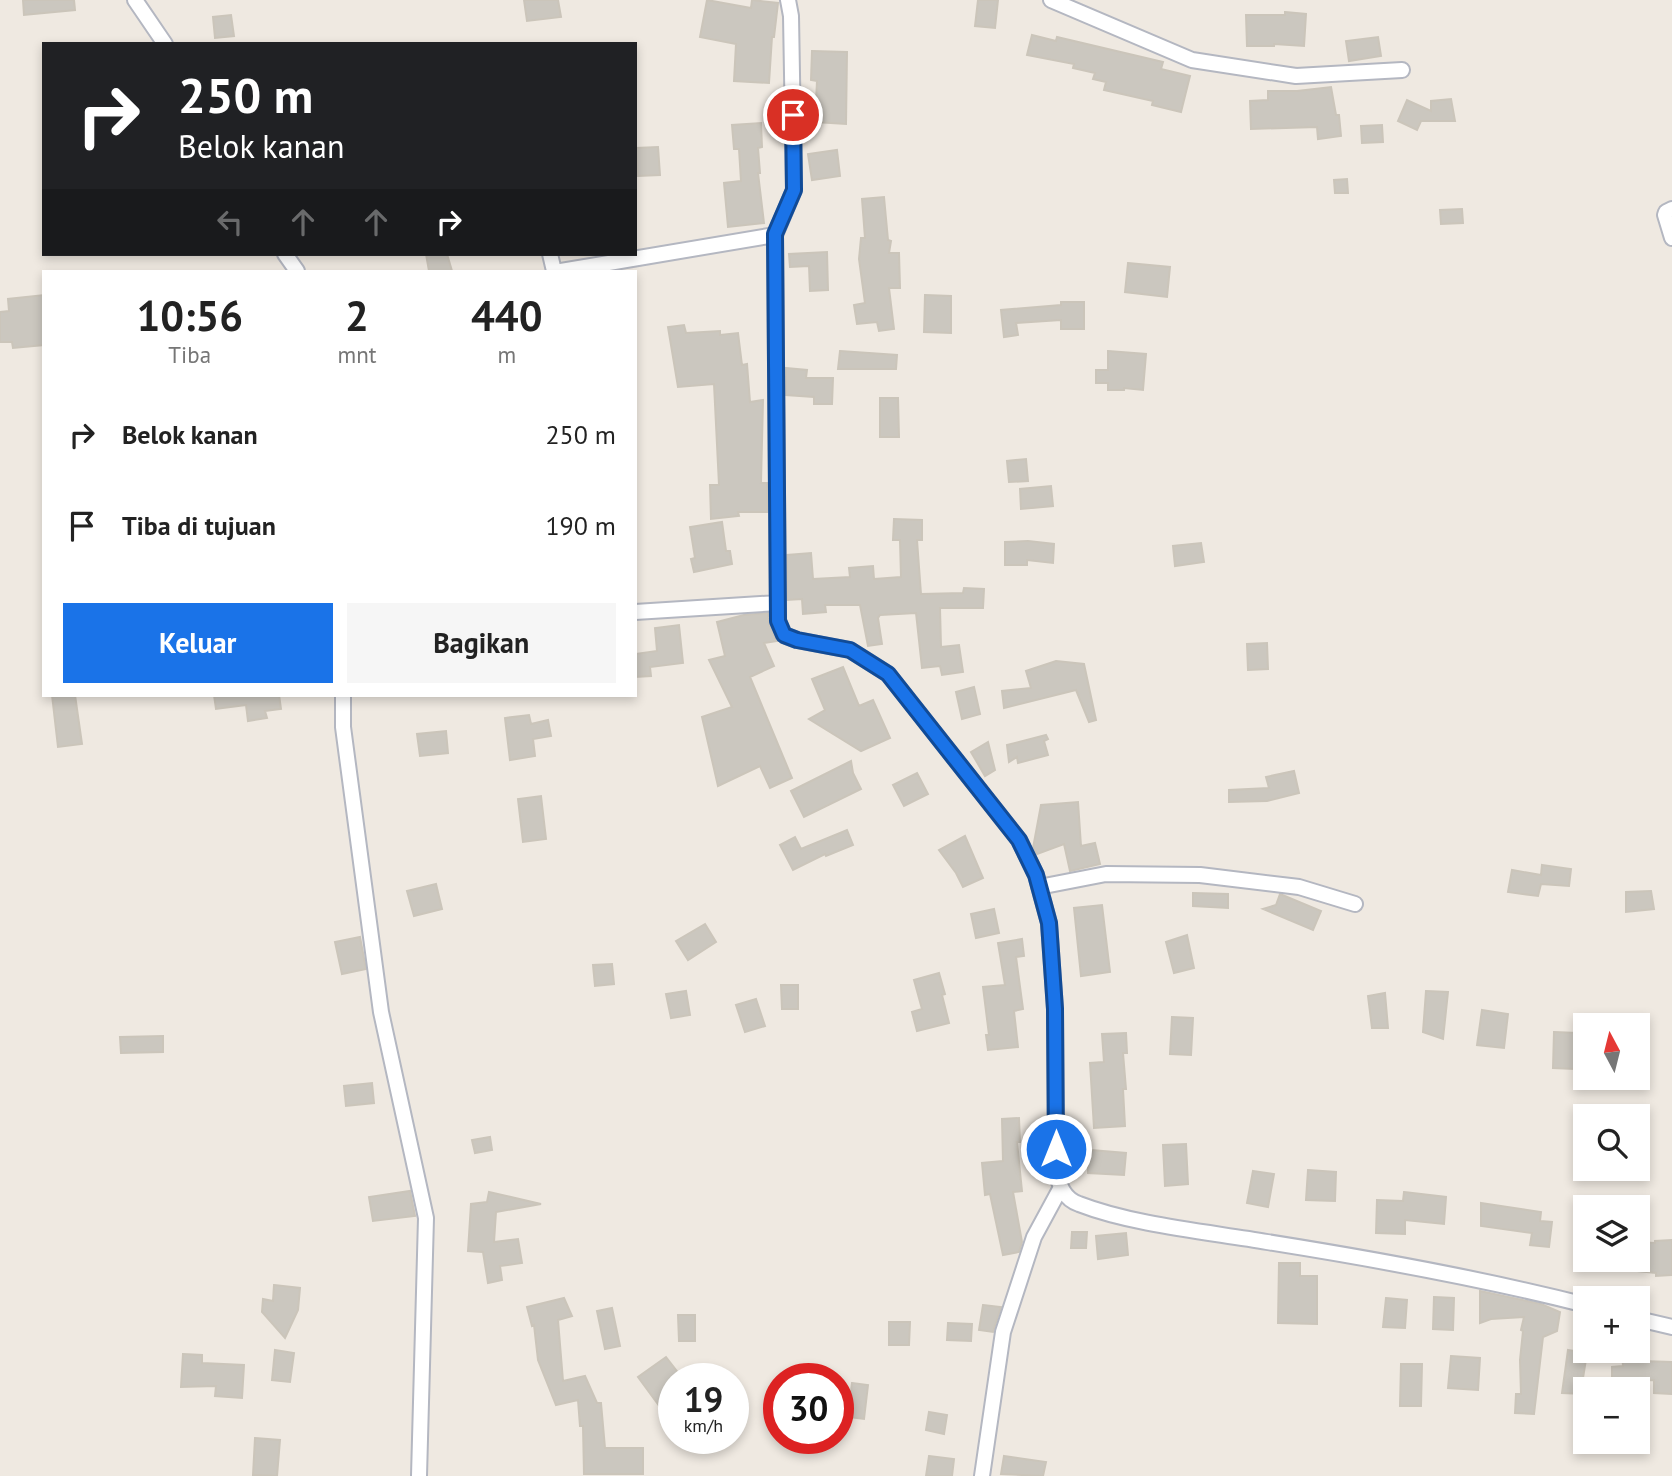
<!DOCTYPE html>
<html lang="id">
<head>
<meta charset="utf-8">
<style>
  :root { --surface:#fff; --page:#f6f6f6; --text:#222; --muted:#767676; --accent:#1a73e8 }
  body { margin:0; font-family:"PT Sans",sans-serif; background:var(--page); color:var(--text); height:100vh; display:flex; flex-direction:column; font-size:26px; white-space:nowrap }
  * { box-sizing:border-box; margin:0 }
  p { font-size:23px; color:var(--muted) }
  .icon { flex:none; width:38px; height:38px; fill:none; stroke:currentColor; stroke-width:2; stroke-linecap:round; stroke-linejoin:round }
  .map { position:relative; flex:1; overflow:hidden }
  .side { position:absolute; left:42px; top:270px; width:595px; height:427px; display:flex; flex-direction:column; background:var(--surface); border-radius:0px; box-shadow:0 4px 10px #0003 }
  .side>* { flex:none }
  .banner { position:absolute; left:42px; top:42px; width:595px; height:214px; border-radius:0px; box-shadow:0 4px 10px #0003; background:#202124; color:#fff; overflow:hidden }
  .needle { width:46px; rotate:353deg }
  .tools { position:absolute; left:1573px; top:1013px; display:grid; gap:14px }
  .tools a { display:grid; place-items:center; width:77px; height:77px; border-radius:0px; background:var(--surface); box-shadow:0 4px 10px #0003; font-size:35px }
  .speed { position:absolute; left:658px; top:1363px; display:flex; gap:14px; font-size:35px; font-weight:700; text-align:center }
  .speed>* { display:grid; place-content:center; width:91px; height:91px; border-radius:50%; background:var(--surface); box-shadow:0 4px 10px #0003; line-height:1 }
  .speed small { font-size:18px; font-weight:400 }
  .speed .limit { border:10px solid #d22; background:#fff; color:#111 }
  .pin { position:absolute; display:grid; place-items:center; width:60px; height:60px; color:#fff; margin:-30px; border:4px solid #fff; border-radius:50%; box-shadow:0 2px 7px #0007 }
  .me { position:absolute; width:77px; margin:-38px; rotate:0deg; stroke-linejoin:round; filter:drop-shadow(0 0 5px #0008) }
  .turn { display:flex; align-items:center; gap:24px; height:147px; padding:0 21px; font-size:32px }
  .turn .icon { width:91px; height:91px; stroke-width:2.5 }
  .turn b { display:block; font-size:49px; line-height:60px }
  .lanes { display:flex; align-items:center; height:66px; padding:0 21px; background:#0003; justify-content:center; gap:35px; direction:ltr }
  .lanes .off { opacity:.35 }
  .eta { display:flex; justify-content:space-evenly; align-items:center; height:119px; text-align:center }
  .eta b { font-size:42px; font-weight:800; line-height:49px }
  .button { display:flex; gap:14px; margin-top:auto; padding:14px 21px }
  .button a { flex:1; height:80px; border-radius:0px; background:var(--accent); color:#fff; font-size:28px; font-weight:800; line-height:80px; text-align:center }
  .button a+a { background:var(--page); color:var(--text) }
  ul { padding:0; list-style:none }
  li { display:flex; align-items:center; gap:21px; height:91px; padding:0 21px }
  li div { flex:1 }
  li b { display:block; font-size:26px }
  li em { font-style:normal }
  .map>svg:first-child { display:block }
</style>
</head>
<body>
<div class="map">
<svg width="1672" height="1476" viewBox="0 0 1672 1476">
  <rect width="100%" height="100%" fill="#efe9e1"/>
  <!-- building -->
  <path fill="#cbc7bf" stroke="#cbc5ba" stroke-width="2" d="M23,0H74L75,10L24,15Z
    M524,0H558L561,17L527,21Z
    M707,0L751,8L752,0L778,3L774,37H772L769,83L734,81L736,44L700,37Z
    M978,0H998L995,28L975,26Z
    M1285,12L1306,14L1304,46L1274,44V46H1247L1246,15H1285Z
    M231,15L234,36L215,38L213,17Z
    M1032,35L1056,41L1057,37L1163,62L1161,69L1190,76L1181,112L1152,105L1153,101L1104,90L1106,82L1093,79L1095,73L1073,68L1074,64L1027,55Z
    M1378,37L1381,56L1349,61L1346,41Z
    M812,51L847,52L846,124L815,122L817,81L811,80Z
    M1331,87L1336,115H1339L1341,136L1318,139L1317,127L1251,129L1250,101L1268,100V91H1297Z
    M1451,99L1455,121H1421L1417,130L1398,121L1407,100L1431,111V101Z
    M761,123L762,147L758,148L760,173H758L764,223L728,227L724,183L741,181L739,149H734L732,125Z
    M1382,125L1383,142L1362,143L1361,126Z
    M658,147L660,175L638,176L636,148Z
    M837,150L840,176L812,180L808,154Z
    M1347,179L1348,193H1335L1334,180Z
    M884,197L888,240L891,241L889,253H899L900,288H889L894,329L879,331L877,322L857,324L854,305L865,303L859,259L861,238H865L862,199Z
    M1462,209L1463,223L1441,224L1440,210Z
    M827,252L828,290L810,291L809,266L790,267L789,254Z
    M426,254H447L452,271H429Z
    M1128,263L1170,267L1167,297L1125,292Z
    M44,295V345L13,348L12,342H0V312L9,311L8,299Z
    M925,295L951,296V333L924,332Z
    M1061,302H1084V329H1061V320L1016,323L1018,335L1004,337L1001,310L1061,305Z
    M684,325L686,333L720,331V335L738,333L742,365L747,364L750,402L763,400L761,483H767L768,512H738L739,516L711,519L710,485H719L714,384L678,387L668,327Z
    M840,351L897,355L896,369H838Z
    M1108,351L1146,354L1143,390L1124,388V390H1108V383H1096V370H1108Z
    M786,368L807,370L806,378H833L832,404H814V397L786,395Z
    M880,398H898L899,437H880Z
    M1026,459L1028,481L1009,482L1007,461Z
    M1051,486L1053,506L1021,509L1020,489Z
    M894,519L922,520V540H917L921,594L963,593L964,588L984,589L983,608H940L941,647L959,645L963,672L942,675L940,666L922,668L916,613L880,615L878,618L882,644L868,646L860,605H825L826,612L803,614L802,599L787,600V555L811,553L813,579L850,577L849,568L873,566L874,579L901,577L900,540H893Z
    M722,522L726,551H730L732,564L694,572L691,559L695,558L690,527Z
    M1028,541L1054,544L1053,563L1027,560V565H1005V542Z
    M1201,543L1204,562L1175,566L1173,546Z
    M768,613L769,624L777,641L764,643L774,666L750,677L792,778L770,788L760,766L718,786L702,717L732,707L709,660L725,656L717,622L744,615Z
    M679,625L683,663L650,667L651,676L635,677V654L657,651L655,628Z
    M1267,643L1268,669L1248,670L1247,644Z
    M1056,661L1084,664L1096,720L1089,722L1076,690L1004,708L1002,691L1031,688L1026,671Z
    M843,667L859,706L873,700L890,738L861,751L809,719L825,710L812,679Z
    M974,687L980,714L962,719L956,692Z
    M52,695H75L82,744L58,747Z
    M214,695H279L281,709L265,711L267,718L248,721L246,705L216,709Z
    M529,715L531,724L548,720L551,736L533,739L535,756L510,760L505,718Z
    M446,731L448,753L420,756L417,734Z
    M1046,735L1048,739L1044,741L1048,755L1018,763L1017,757L1009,762L1007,745Z
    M988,742L995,770L985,776L971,752Z
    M851,761L853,773L861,789L804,817L791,791Z
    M1294,771L1299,793L1267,801L1229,802V790L1269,788L1266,777Z
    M917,773L928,794L904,806L893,785Z
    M541,796L546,839L523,842L518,799Z
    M1078,802L1081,846L1095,843L1100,864L1070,871L1064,844L1037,854L1033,848L1041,805Z
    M847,830L853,845L826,856L825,854L793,870L780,845L795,837L801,849Z
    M965,836L983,878L963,887L956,873L939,850Z
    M1542,865L1571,869L1569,886L1541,884L1538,896L1508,892L1512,870L1541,875Z
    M436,884L442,909L414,916L407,891Z
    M1651,891L1654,909L1626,912V892Z
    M1193,893L1228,894V908L1193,906Z
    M1280,894L1321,911L1313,930L1263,909L1276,905Z
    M1102,905L1110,972L1081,976L1074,908Z
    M994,909L999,933L976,938L971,914Z
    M705,924L716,942L688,960L676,941Z
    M1187,935L1194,968L1174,973L1166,942Z
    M360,937L366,969L342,974L335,942Z
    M1022,939L1024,956L1016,957L1023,1009L1014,1011L1018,1047L988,1050L986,1035H989L983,987L1005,985L998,943Z
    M612,964L614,984L595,986L593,965Z
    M939,973L945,994L942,995L949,1023L917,1031L912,1012L922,1009L914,980Z
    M781,985H798V1009H782Z
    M686,991L690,1015L671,1018L666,994Z
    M1426,991L1448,992L1443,1039L1423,1032Z
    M1385,993L1388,1028H1372L1368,996Z
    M756,999L765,1026L745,1032L736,1005Z
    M1482,1010L1508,1014L1504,1048L1477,1045Z
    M1172,1017L1193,1018L1191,1055L1170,1054Z
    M1554,1032L1577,1033L1575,1069L1553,1068Z
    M1126,1033L1127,1053H1123L1126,1089H1123L1125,1126L1094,1128L1090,1063L1104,1062L1102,1034Z
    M163,1036V1052L121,1053L120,1037Z
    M372,1083L374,1103L346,1106L344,1086Z
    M1019,1118L1020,1142H1017L1022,1191L1013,1192L1022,1242L1019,1252L1003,1255L990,1194L985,1195L982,1163L1003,1161L1002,1119Z
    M490,1137L492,1150L475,1153L472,1140Z
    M1186,1144L1188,1184L1165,1186L1163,1145Z
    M1067,1148L1126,1153L1124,1175L1088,1173V1165L1067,1164Z
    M1308,1170L1336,1172L1335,1201L1306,1200Z
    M1253,1171L1274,1174L1268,1207L1247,1203Z
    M410,1191L415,1216L373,1221L369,1197Z
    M489,1192L541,1204L496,1212L494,1242L518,1239L522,1263L500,1266L502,1280L488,1283L483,1252L468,1251L471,1204L487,1202Z
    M1404,1192L1446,1197L1444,1224L1405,1220V1234L1376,1233L1377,1200L1403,1201Z
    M1481,1203L1541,1212L1540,1221L1552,1222L1549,1247L1530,1245L1532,1233L1481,1226Z
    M1072,1232H1087L1086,1248H1071Z
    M1126,1233L1128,1255L1098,1259L1096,1236Z
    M1672,1240V1275L1656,1276V1273L1638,1271V1242L1655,1243V1241Z
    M1279,1263H1300V1276H1317V1324L1278,1323Z
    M274,1285L300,1288L298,1310L285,1338L262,1312L263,1299L273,1301Z
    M1480,1291L1541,1304L1560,1312L1557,1331L1543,1337L1534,1414L1515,1413L1516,1394H1521L1520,1360L1523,1331L1521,1330L1524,1317L1491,1319L1480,1323Z
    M1434,1297L1454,1298L1453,1330L1433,1329Z
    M564,1298L572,1316L558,1320L563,1381L585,1376L597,1403H601L605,1448H643V1474H584L583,1426H580L578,1400L556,1405L538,1360L534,1325L532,1326L527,1307Z
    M1386,1298L1407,1300L1405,1328L1383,1327Z
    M983,1305L1001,1307L993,1332L979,1330Z
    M612,1308L620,1346L605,1349L597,1311Z
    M678,1315H695V1341H679Z
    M889,1322H910L909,1345H889Z
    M948,1323L972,1324L971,1341L947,1340Z
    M275,1350L294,1353L290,1382L272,1380Z
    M1568,1350L1587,1353L1583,1378L1586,1379L1585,1394L1562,1393Z
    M1622,1351H1642V1361L1672,1362V1394L1654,1393V1380L1612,1382V1367L1623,1366Z
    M183,1354L202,1355V1363L244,1365L242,1398L215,1396L216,1386L181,1387Z
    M1451,1356L1480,1358L1478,1390L1448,1388Z
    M666,1357L683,1379H674V1402L663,1411L638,1377Z
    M1401,1364H1422L1421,1406H1400Z
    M852,1383L868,1385L864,1419L848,1417Z
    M929,1412L947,1415L944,1434L926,1430Z
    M255,1438L280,1440L277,1476L253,1475Z
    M929,1456L954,1459L952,1476H926Z
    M1004,1456L1046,1462L1043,1476L1001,1474Z"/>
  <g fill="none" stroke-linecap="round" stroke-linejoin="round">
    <!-- minor casing -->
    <g stroke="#b4b7c1" stroke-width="18">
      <path id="minor" d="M135,0L165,44
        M788,0L791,16L794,190L775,235L778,621L784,635L797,640L850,650L888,674L1019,840L1036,875L1049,923L1055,1009L1056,1171C1059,1185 1064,1199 1079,1204C1133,1225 1209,1232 1267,1242C1374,1259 1480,1278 1586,1305
        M1051,0L1192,60L1296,76L1402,70
        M1672,209L1666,212L1665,215L1672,238
        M285,254L297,271
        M550,254L554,271
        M561,271L775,235
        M635,612L778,603
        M343,695V727L381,1012L426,1218L419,1476
        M1039,887L1106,874L1200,875L1299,887L1355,904
        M1638,1319L1672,1327
        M982,1476L1003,1332L1034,1237L1060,1189"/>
    </g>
    <!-- minor -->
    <use href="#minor" stroke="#fff" stroke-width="14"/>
  </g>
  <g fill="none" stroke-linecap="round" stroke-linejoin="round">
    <!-- route casing -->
    <g stroke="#114b97" stroke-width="18">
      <path id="route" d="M793,115L794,190L775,234L778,621L784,635L797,640L850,650L888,674L1019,840L1036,875L1049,923L1055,1009L1056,1149"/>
    </g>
    <!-- route -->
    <use href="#route" stroke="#1a73e8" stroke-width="12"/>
  </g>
</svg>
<div class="tools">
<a><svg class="needle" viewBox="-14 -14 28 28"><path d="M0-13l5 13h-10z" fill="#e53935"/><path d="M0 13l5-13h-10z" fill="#767676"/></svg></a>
<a><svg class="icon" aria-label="search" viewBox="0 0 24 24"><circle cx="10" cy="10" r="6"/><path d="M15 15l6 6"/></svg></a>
<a><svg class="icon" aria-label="layers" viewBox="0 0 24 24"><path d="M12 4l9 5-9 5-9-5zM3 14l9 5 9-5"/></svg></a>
<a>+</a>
<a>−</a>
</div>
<div class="speed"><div>19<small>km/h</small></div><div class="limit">30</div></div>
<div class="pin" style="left:793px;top:115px;background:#d93025"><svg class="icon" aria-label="arrive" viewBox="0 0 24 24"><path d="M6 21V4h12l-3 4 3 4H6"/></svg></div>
<svg class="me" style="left:1056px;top:1149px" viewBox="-20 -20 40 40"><circle r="17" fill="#1a73e8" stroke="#fff" stroke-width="3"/><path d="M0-11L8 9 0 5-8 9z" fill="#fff"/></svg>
<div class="banner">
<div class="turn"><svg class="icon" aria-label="right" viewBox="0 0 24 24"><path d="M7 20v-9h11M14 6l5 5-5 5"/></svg><div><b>250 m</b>Belok kanan</div></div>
<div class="lanes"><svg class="icon off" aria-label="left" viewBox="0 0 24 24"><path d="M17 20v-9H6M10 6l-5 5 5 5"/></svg><svg class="icon off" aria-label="ahead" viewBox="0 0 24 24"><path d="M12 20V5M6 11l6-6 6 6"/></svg><svg class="icon off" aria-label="ahead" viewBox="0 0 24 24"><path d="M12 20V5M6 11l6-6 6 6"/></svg><svg class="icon" aria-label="right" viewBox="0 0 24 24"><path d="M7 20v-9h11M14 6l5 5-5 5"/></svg></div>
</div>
<section class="side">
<div class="eta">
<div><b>10:56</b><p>Tiba</p></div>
<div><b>2</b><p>mnt</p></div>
<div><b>440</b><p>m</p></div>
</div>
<ul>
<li><svg class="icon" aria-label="right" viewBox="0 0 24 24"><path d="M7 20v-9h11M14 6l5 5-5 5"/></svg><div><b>Belok kanan</b></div><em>250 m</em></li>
<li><svg class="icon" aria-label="arrive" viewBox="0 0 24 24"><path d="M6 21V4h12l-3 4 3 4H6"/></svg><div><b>Tiba di tujuan</b></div><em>190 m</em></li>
</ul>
<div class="button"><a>Keluar</a><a>Bagikan</a></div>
</section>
</div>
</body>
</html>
